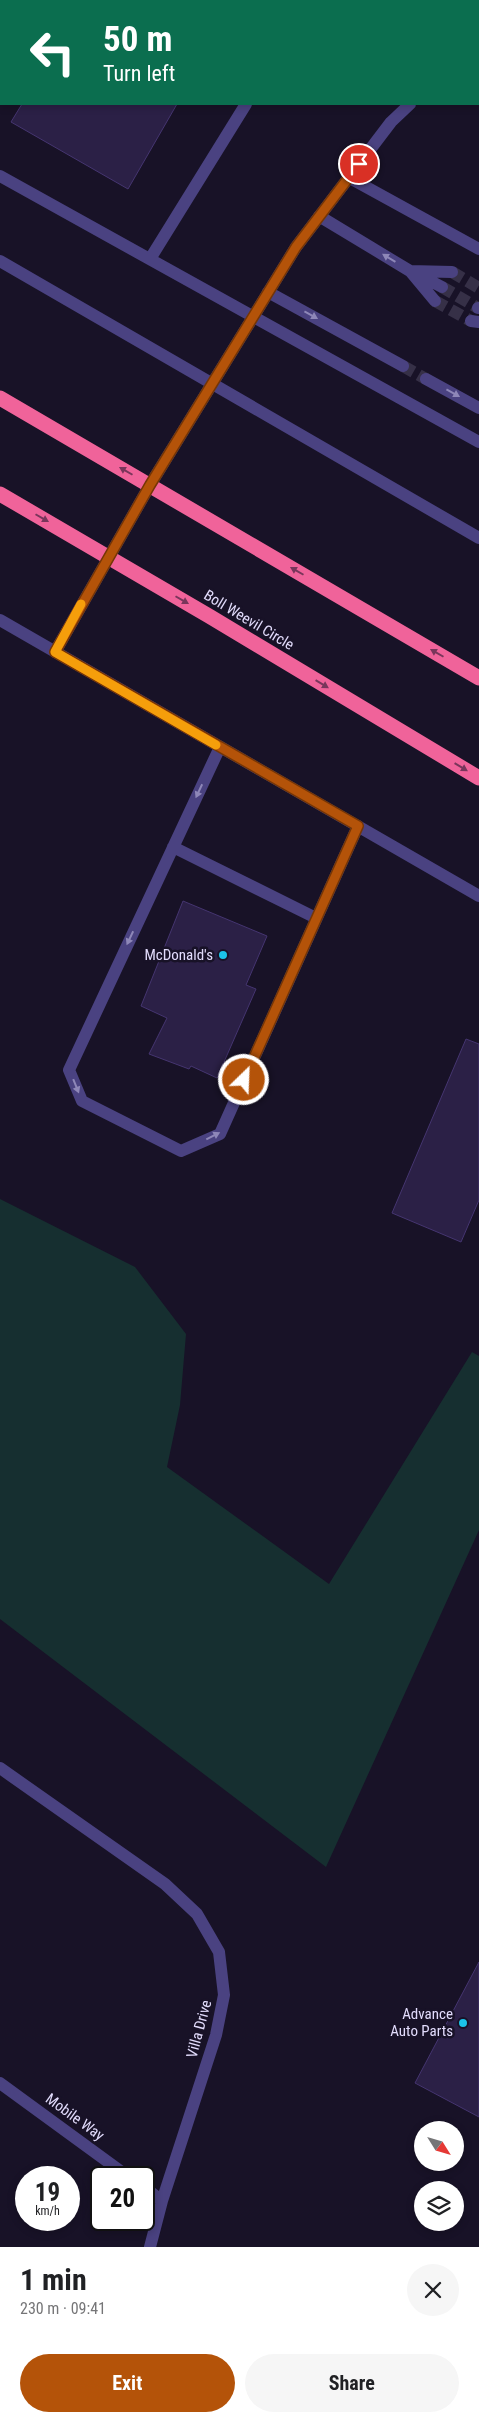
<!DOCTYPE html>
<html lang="en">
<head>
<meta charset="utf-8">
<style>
  :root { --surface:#fff; --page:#f6f6f6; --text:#202124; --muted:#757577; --accent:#b45309 }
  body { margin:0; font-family:"Roboto Condensed",sans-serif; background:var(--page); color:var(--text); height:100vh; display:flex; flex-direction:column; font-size:19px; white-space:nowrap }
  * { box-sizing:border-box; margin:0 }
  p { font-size:16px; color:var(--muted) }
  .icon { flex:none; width:28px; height:28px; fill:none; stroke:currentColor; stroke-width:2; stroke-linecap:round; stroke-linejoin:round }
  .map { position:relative; height:2247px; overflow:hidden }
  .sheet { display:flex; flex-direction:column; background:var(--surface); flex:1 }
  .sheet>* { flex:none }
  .hud { position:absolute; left:0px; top:0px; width:480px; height:105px; box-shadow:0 2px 8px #0003; background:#0b6e4f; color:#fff; overflow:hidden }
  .needle { width:32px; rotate:127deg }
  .fabs { position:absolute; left:414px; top:2121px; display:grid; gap:10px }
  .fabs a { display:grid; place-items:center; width:50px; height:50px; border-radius:50%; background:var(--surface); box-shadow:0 2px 8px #0003; font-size:25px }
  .speed { position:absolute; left:15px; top:2166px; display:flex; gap:10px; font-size:25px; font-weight:700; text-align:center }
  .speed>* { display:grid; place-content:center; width:65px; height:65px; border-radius:50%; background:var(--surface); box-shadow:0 2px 8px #0003; line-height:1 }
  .speed small { font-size:12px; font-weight:400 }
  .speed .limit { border:2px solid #111; border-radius:8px; background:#fff; color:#111 }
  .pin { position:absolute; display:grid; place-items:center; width:42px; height:42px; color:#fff; margin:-21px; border:2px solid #fff; border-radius:50%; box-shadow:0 1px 5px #0007 }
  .me { position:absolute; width:55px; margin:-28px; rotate:24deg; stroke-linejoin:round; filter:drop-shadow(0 0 4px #0008) }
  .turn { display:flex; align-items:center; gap:18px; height:105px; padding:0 20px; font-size:22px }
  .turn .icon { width:65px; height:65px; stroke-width:2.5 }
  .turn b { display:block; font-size:35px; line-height:42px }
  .round { display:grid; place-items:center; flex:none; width:52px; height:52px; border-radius:26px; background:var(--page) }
  .overview { display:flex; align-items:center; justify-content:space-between; height:85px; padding:0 20px }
  h1 { font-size:30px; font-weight:700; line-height:38px }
  .cta { display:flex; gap:10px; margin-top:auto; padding:10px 20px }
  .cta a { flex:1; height:58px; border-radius:30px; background:var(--accent); color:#fff; font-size:20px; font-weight:700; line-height:58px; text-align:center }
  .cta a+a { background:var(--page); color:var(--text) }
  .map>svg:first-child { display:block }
</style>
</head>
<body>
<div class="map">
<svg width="479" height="2247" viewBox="0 0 479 2247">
  <rect width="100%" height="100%" fill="#181227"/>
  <!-- green -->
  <path fill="#162f30" d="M0,1199L135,1267L186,1334L180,1405L167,1467L329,1584L472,1352L479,1356V1530L326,1867L0,1619Z"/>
  <!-- building -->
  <path fill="#2b2046" stroke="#453570" d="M22,104H177L128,189L11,122Z
    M183,901L267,936L246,985L256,989L217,1078L191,1066L189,1069L149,1054L167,1018L141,1006Z
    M466,1039L479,1044V1200L461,1242L392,1213Z
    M479,1962V2117L415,2083Z"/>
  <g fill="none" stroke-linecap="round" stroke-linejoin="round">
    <!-- minor-tunnel -->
    <path stroke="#363047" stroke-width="12" stroke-dasharray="12 6" stroke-linecap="butt" d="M452,272L479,288
      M442,287L478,308
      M435,301L471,321
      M403,366L426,379"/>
    <!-- minor -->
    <path stroke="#4a4281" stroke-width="12" d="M97,0L99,1
      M23,1L24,0
      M0,41L1,39
      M0,176L479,442
      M348,177L479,249
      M319,216L410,271L452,272
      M150,259L246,104
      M0,261L479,538
      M410,271L435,301
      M415,273L442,287
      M268,292L403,366
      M478,308H479
      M471,321L479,322
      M426,379L479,408
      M0,620L479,896
      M55,652L150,485L296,247L391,122L410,104
      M220,747L69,1070L82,1101L181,1151L220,1134L358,826
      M173,847L316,918
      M0,1768L165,1884L197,1914L219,1952L224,1995L216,2035L162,2201L150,2247
      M0,2083L130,2178
      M144,2187L162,2201"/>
    <!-- highway -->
    <path stroke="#f0639a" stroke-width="15" d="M0,398L479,678
      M0,494L209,616L479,778"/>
  </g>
  <!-- one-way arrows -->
  <defs><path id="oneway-solid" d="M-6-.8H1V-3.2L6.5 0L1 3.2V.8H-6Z" transform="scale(1.25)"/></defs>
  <g fill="#8e87b8">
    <use href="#oneway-solid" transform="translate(389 258) rotate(-149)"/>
    <use href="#oneway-solid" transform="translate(311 315) rotate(29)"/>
    <use href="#oneway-solid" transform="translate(453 393) rotate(29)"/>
    <use href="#oneway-solid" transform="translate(199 791) rotate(115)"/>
    <use href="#oneway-solid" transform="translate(130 938) rotate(115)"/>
    <use href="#oneway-solid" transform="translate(76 1086) rotate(68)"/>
    <use href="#oneway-solid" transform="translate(213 1136) rotate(-27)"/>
  </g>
  <g fill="#79365b">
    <use href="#oneway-solid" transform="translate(126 471) rotate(-150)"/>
    <use href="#oneway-solid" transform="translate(42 518) rotate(30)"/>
    <use href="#oneway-solid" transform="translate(297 571) rotate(-150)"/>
    <use href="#oneway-solid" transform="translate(182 600) rotate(30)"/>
    <use href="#oneway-solid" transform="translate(437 653) rotate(-150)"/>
    <use href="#oneway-solid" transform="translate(322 684) rotate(31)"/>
    <use href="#oneway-solid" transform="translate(461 767) rotate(31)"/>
  </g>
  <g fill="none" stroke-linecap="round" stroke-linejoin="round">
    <!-- route casing -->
    <g stroke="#753606" stroke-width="12">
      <path id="route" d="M244,1080L358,826L55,652L150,485L296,247L359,164"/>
    </g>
    <!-- route -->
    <use href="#route" stroke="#b45309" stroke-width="9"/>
    <!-- slow -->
    <path stroke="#f59e0b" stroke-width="9" d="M81,604L55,652L216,745"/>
  </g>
  <!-- markers -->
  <g fill="#1bc3e9" stroke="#181227" stroke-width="2">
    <circle cx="223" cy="955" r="5"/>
    <circle cx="463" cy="2023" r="5"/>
  </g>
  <g text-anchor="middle" stroke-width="5" stroke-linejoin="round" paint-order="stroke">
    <!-- street labels -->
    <g font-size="15" fill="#e2dcfc" stroke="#181227">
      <text transform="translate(249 620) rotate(31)" y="5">Boll Weevil Circle</text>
      <text transform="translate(199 2029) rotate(-75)" y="5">Villa Drive</text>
      <text transform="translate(75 2117) rotate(36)" y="5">Mobile Way</text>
    </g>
    <!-- poi labels -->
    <g font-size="15" fill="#e2dcfc" stroke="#181227" text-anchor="end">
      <text x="213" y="960">McDonald's</text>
      <text x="453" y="2019">Advance<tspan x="453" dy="17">Auto Parts</tspan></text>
    </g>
  </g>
</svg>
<div class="fabs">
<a><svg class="needle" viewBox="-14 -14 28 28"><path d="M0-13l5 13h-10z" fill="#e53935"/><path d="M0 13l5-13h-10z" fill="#757577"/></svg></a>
<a><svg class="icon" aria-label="layers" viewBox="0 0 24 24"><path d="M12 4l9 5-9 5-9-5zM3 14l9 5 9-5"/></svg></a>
</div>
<div class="speed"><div>19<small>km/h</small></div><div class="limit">20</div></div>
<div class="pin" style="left:359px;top:164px;background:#d93025"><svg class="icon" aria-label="arrive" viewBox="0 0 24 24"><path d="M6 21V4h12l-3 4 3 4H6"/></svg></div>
<svg class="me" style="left:244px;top:1080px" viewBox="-20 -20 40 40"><circle r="17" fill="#b45309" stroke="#fff" stroke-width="3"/><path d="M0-11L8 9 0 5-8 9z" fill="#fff"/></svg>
<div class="hud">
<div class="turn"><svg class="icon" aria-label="left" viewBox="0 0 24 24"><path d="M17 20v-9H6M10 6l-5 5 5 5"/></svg><div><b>50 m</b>Turn left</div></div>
</div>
</div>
<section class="sheet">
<div class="overview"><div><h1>1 min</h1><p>230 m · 09:41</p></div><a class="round"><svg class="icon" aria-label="close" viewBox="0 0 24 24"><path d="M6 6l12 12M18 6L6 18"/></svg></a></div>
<div class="cta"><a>Exit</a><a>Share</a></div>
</section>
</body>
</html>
